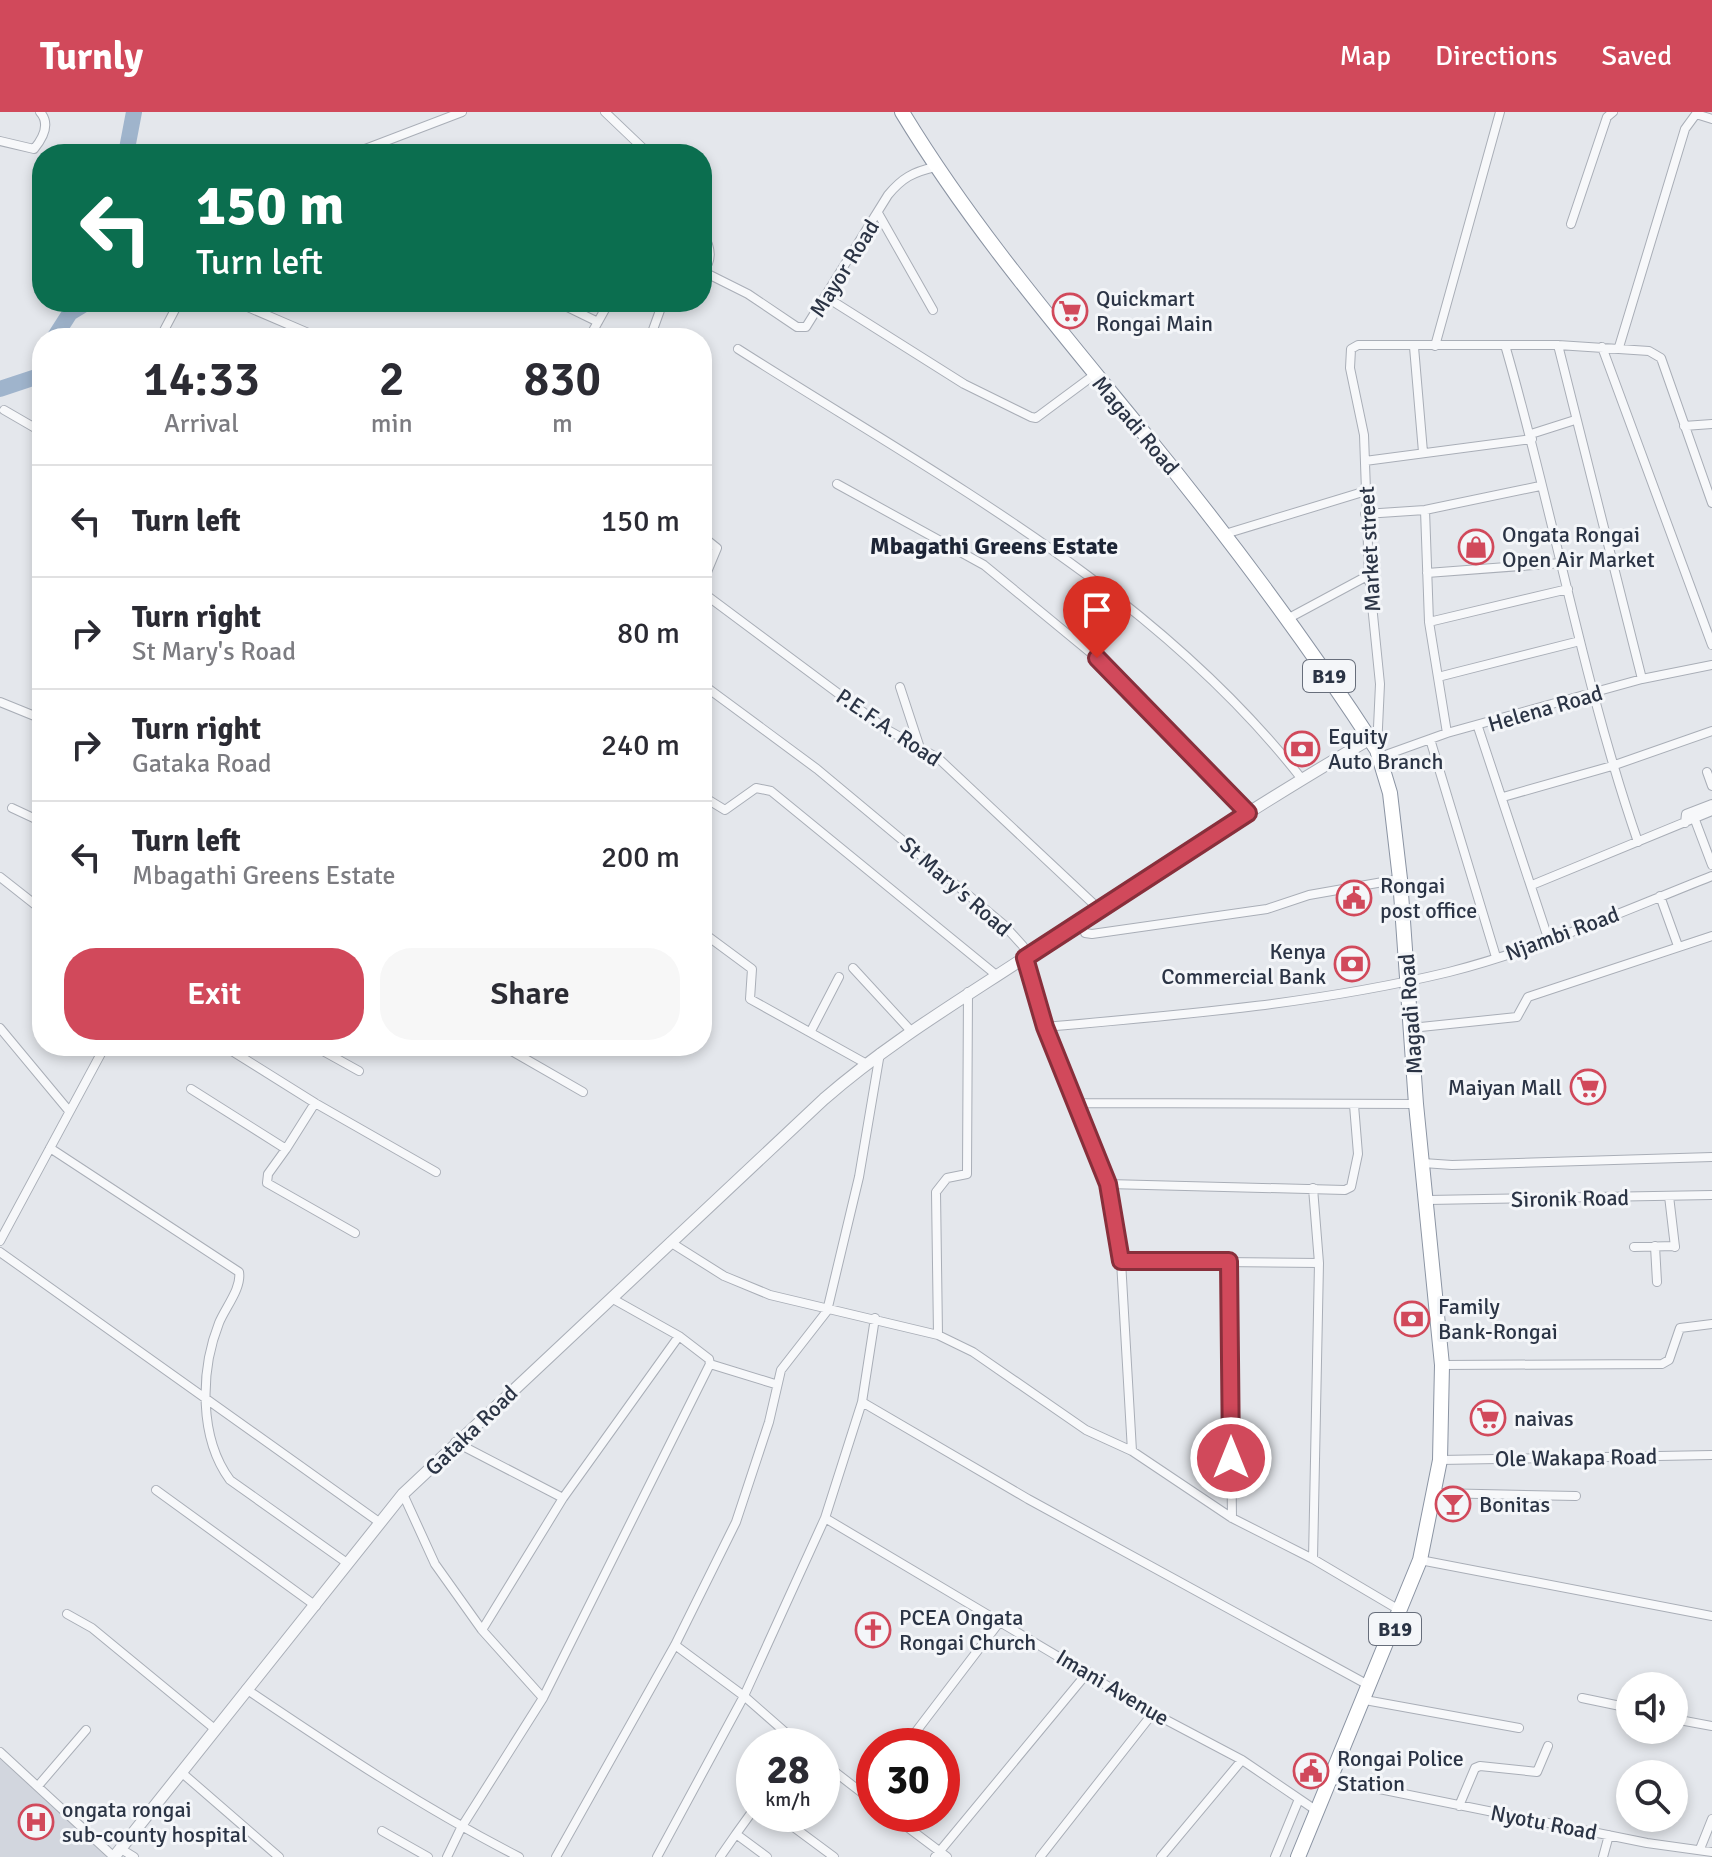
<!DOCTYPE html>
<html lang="en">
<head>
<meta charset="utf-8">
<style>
  :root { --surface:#fff; --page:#f7f7f7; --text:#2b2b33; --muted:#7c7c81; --line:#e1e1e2; --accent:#d1495b }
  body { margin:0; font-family:Signika,sans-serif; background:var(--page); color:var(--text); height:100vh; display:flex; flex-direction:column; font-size:30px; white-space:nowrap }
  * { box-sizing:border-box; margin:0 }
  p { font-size:26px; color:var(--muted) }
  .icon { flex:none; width:44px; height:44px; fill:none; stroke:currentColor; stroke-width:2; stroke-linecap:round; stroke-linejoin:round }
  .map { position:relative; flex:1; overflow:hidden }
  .details { position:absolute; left:32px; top:216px; width:680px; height:728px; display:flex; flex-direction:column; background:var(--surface); border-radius:32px; box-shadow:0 4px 12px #0003 }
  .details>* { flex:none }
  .top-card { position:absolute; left:32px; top:32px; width:680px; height:168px; border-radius:32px; box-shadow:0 4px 12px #0003; background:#0b6e4f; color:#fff; overflow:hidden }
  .tools { position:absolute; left:1616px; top:1560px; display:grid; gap:16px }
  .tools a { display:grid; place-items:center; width:72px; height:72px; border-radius:50%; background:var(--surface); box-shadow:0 4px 12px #0003; font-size:40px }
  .speed { position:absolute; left:736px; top:1616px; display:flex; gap:16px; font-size:40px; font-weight:700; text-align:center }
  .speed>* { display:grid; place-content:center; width:104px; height:104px; border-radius:50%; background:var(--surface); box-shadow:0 4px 12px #0003; line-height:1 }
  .speed small { font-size:20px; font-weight:400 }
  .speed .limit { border:12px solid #d22; background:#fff; color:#111 }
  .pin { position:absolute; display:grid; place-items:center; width:68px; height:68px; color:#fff; margin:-82px -34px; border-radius:50% 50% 50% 0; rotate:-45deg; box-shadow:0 0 8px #0007 }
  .pin .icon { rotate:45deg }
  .me { position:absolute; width:88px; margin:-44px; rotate:0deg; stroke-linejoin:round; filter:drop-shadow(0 0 6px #0008) }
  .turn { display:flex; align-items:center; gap:28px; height:168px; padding:0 32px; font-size:36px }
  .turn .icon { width:104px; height:104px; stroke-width:2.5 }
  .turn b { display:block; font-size:56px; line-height:68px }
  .eta { display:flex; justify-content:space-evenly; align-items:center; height:136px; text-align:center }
  .eta b { font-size:48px; font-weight:600; line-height:56px }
  .button { display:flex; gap:16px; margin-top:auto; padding:16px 32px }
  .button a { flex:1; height:92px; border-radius:32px; background:var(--accent); color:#fff; font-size:32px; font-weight:600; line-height:92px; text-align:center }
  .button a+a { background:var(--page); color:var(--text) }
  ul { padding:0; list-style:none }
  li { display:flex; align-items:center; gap:24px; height:112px; padding:0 32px; border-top:2px solid var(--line) }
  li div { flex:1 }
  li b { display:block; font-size:30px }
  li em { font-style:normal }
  header { display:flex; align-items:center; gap:48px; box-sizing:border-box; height:112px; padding:0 40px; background:var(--accent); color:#fff }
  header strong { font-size:38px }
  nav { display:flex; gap:44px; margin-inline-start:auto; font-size:28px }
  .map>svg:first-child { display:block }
</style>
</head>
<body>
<header>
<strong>Turnly</strong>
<nav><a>Map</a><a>Directions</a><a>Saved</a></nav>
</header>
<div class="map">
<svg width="1712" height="1745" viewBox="0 0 1712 1745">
  <rect width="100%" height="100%" fill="#e4e7ec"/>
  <!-- built -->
  <path fill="#d2d6de" d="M0,1645L107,1743L106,1745H0Z"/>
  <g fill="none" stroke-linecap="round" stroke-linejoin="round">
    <!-- river -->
    <path stroke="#9fb4cc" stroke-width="16" d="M126,42L134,0
      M54,226L70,201L88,190
      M0,277L42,263"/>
    <!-- minor casing -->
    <g stroke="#a9aeb7" stroke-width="10">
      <path id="minor" d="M605,0L649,42
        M0,29L34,37C43,26 51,12 40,0
        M352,42L462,0
        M878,101L933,198
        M1571,112L1607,5L1613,0
        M702,120C710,133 714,147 703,159
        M702,159L748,182L797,215H806L888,83C902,66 913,60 935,55
        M826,185L964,272L1031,305L1036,306L1094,263
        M236,190L320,226
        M557,190L598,210
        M160,226L179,190
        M589,226L609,190
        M650,226L663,190
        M1505,233C1553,398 1582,568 1638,730
        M1558,233L1642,567
        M1435,234L1500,0
        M1414,235L1423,340
        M1602,235L1712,533
        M1619,235L1685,17L1696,2L1712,7
        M738,237C937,364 1154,478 1301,666
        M4,298L42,320
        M1684,314L1712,312
        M1531,322L1575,308
        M1365,349L1532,327
        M837,372L984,453L1103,551L1248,701
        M1425,398L1429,510L1447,621
        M1365,402L1425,398L1540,374
        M1225,422L1366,379
        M702,424L717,436L702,472
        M1427,461L1561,451
        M702,480L886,617L938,646L1099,797
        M1289,506L1369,463
        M1429,510L1568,477
        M1438,565L1580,529
        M702,572L817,657L1003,812L1023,834L1045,915L1108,1072L1121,1149L1132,1339
        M900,575L919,633
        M0,590L42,607
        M1478,615L1548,826
        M1430,627L1496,845
        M1377,637L1380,572L1369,463L1364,323L1350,256L1351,237L1358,233H1558L1649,239L1661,246L1712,391
        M1380,645L1447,621L1642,567L1712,553
        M1707,660L1712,674
        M702,684L725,698L756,676L771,679L995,862
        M1503,685L1612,654L1712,619
        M12,696L42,710
        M1695,708L1712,753
        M1685,711L1686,702L1712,692
        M0,765L42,798
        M1532,773L1712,699
        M1660,784L1678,834
        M1081,807L1085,821L1092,822L1267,797L1309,783L1400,767
        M702,820L752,857L750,887L865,951
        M853,856L911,919
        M1045,915C1180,903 1316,892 1449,860C1539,837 1626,798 1712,764
        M0,916L69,999
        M1411,916L1517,905L1528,885L1712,824
        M811,919L839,865
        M224,934L315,991L436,1060
        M314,934L359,959
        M503,934L583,980
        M191,977L286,1037L315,991
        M1074,991L1416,992
        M50,1036L239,1160C242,1176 225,1196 219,1211C200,1259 199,1326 230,1368L347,1451
        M286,1037L268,1062L267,1071L355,1121
        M1423,1051L1452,1053L1712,1045
        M1108,1072L1345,1078L1351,1075L1358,1042L1354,993
        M1669,1084L1675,1135
        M1428,1088L1712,1083
        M0,1129L105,934
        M670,1130L724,1164L770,1183L938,1223L973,1240L1086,1318L1132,1339L1232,1406L1313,1447L1401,1499
        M1655,1134L1657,1170
        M1634,1135L1675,1134
        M0,1140L379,1410
        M1121,1149L1319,1151
        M1229,1149L1232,1406
        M938,1223L936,1080L947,1066L967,1062L968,880
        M710,1252L775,1272
        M1442,1253L1662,1252L1669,1248L1680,1216L1712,1212
        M862,1290L1028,1387L1370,1574
        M455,1330L563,1386
        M1440,1348L1712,1343
        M156,1378L316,1494
        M1436,1381L1576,1384
        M403,1382L435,1452L482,1518L543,1586
        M825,1406L1153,1601L1242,1648L1317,1699
        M1313,1447L1319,1151L1313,1076
        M1420,1448L1712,1504
        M67,1502L92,1516L216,1618
        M482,1518L563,1386L679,1224
        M675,1533L744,1584L801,1634
        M246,1577C335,1637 423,1696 519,1745
        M1582,1586L1630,1596
        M1365,1588L1519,1616
        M1674,1607L1712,1614
        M905,1634L1001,1508
        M0,1640L114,1745
        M822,1650L874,1690
        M181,1660L279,1745
        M1330,1667L1647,1731L1712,1740
        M38,1674L86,1618
        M1459,1694L1475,1656L1480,1654L1537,1660L1548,1634
        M754,1697L736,1722L767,1745
        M776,1702L834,1745
        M890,1702L947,1745
        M382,1719L428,1745
        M121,1737L134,1745
        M1700,1737L1712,1707
        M447,1745L461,1716L543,1586L710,1252L709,1247L679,1224L613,1187
        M556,1745L675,1533L736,1410L769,1310L781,1258L827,1199L859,1065L880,941
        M657,1745L744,1584L825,1406L862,1290L875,1206
        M720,1745L736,1722
        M935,1745L1088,1560
        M1040,1745L1153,1601
        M1161,1745L1242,1648
        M1275,1745L1299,1687
        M1603,1745L1609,1723"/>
    </g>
    <!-- tertiary casing -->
    <g stroke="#a9aeb7" stroke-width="13">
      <path id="tertiary" d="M114,1745L403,1382L824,987C887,932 957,890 1027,844C1140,770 1253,695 1370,627"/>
    </g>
    <!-- trunk casing -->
    <g stroke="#8b94a3" stroke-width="16">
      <path id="trunk" d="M902,0C971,114 1055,212 1139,315C1224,419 1304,525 1377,638L1390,681L1400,767L1416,992L1442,1253L1440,1348L1420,1448L1298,1745"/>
    </g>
    <!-- minor -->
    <use href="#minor" stroke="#f7f8fa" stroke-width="8"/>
    <!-- tertiary -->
    <use href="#tertiary" stroke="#f7f8fa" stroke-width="11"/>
    <!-- trunk -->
    <use href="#trunk" stroke="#fff" stroke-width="14"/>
  </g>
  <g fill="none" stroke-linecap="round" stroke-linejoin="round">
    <!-- route casing -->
    <g stroke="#882f3b" stroke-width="20">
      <path id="route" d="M1097,546L1248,701L1025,846L1045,915L1108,1072L1121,1149H1229L1231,1346"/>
    </g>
    <!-- route -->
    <use href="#route" stroke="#d1495b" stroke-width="14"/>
  </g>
  <!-- icons -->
  <defs>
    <g id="supermarket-ring" transform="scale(1.8)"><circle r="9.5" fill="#f4f6f9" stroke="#d1495b" stroke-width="1.5"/><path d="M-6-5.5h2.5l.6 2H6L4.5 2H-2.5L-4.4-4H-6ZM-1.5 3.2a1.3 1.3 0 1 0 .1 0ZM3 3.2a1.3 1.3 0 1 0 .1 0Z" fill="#d1495b"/></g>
    <g id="shop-ring" transform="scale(1.8)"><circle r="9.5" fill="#f4f6f9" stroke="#d1495b" stroke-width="1.5"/><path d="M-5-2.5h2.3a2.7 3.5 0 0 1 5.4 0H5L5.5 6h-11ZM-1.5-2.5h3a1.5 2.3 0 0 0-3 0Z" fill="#d1495b"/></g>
    <g id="bank-ring" transform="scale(1.8)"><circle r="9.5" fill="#f4f6f9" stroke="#d1495b" stroke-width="1.5"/><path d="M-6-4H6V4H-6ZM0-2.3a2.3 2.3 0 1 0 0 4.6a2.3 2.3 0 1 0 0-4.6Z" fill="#d1495b"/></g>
    <g id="civic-ring" transform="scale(1.8)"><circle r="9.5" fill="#f4f6f9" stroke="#d1495b" stroke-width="1.5"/><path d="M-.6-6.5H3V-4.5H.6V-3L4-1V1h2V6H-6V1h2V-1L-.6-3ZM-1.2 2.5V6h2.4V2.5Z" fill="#d1495b"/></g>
    <g id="bar-ring" transform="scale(1.8)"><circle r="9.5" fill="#f4f6f9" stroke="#d1495b" stroke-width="1.5"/><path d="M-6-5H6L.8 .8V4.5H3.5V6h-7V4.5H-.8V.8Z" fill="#d1495b"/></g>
    <g id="church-ring" transform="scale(1.8)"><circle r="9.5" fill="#f4f6f9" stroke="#d1495b" stroke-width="1.5"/><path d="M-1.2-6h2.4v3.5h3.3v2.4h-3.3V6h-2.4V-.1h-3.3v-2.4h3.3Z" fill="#d1495b"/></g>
    <g id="hospital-ring" transform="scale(1.8)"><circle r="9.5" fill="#f4f6f9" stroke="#d1495b" stroke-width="1.5"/><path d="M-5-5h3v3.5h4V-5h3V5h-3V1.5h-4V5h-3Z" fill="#d1495b"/></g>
  </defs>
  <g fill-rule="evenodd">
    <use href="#supermarket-ring" x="1070" y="199"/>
    <use href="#shop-ring" x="1476" y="435"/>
    <use href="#bank-ring" x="1302" y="637"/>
    <use href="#civic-ring" x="1354" y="786"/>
    <use href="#bank-ring" x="1352" y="852"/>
    <use href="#supermarket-ring" x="1588" y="975"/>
    <use href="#bank-ring" x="1412" y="1207"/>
    <use href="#supermarket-ring" x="1488" y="1306"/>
    <use href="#bar-ring" x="1453" y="1392"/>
    <use href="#church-ring" x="873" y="1518"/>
    <use href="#civic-ring" x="1311" y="1659"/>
    <use href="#hospital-ring" x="36" y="1710"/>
  </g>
  <g text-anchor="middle" stroke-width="6" stroke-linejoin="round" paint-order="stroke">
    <!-- shield labels -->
    <g fill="#f4f6f9" stroke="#676e7b" stroke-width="2">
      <rect x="1303" y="548" width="52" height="32" rx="6"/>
      <rect x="1369" y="1501" width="52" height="32" rx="6"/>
    </g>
    <g font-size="20" font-weight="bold" fill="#2b3445">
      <text x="1329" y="571">B19</text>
      <text x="1395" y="1524">B19</text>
    </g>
    <!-- street labels -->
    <g font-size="22" fill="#2b3445" stroke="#f4f6f9">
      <text transform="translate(844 156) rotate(-58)" y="8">Mayor Road</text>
      <text transform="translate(1136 313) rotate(50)" y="8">Magadi Road</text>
      <text transform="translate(1369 437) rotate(-93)" y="8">Market street</text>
      <text transform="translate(1545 596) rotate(-16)" y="8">Helena Road</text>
      <text transform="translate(889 615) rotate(34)" y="8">P.E.F.A. Road</text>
      <text transform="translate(956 774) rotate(41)" y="8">St Mary's Road</text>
      <text transform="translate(1562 821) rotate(-20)" y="8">Njambi Road</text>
      <text transform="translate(1410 902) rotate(-94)" y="8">Magadi Road</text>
      <text transform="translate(1570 1086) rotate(-1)" y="8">Sironik Road</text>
      <text transform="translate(471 1318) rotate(-44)" y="8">Gataka Road</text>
      <text transform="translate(1576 1345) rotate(-1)" y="8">Ole Wakapa Road</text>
      <text transform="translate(1113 1575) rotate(31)" y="8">Imani Avenue</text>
      <text transform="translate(1544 1710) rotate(11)" y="8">Nyotu Road</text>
    </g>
    <!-- poi labels -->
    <g font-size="22" fill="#2b3445" stroke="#f4f6f9" text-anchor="start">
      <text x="1096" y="194">Quickmart<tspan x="1096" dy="25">Rongai Main</tspan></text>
      <text x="1502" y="430">Ongata Rongai<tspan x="1502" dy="25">Open Air Market</tspan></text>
      <text x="1328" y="632">Equity<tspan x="1328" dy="25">Auto Branch</tspan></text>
      <text x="1380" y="781">Rongai<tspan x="1380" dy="25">post office</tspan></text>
      <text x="1326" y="847" text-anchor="end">Kenya<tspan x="1326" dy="25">Commercial Bank</tspan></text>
      <text x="1562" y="983" text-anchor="end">Maiyan Mall</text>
      <text x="1438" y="1202">Family<tspan x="1438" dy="25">Bank-Rongai</tspan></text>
      <text x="1514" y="1314">naivas</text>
      <text x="1479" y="1400">Bonitas</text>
      <text x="899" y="1513">PCEA Ongata<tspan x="899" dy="25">Rongai Church</tspan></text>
      <text x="1337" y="1654">Rongai Police<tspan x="1337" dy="25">Station</tspan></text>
      <text x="62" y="1705">ongata rongai<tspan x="62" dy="25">sub-county hospital</tspan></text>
    </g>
    <!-- neighbourhood labels -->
    <g font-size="24" font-weight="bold" fill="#1d2536" stroke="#f4f6f9">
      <text x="994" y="442">Mbagathi Greens Estate</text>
    </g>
  </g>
</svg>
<div class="tools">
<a><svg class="icon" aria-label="sound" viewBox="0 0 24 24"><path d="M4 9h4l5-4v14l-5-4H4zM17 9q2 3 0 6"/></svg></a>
<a><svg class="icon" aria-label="search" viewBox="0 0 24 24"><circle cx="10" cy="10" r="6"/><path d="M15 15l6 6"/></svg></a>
</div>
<div class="speed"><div>28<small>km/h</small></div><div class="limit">30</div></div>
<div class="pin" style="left:1097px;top:546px;background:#d93025"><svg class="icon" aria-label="arrive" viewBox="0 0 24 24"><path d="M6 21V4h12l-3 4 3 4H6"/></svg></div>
<svg class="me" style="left:1231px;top:1346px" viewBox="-20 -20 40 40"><circle r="17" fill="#d1495b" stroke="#fff" stroke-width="3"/><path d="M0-11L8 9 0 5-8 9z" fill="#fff"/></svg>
<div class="top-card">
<div class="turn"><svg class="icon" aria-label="left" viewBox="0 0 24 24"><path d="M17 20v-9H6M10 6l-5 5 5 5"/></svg><div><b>150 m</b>Turn left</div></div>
</div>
<section class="details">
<div class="eta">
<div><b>14:33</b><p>Arrival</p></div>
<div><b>2</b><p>min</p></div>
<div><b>830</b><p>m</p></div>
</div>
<ul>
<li><svg class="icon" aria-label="left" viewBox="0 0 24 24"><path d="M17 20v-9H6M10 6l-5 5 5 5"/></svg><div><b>Turn left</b></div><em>150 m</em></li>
<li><svg class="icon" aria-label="right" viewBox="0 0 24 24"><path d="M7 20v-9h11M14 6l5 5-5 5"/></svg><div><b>Turn right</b><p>St Mary's Road</p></div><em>80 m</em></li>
<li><svg class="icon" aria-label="right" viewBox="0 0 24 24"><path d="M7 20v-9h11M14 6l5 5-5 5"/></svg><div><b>Turn right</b><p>Gataka Road</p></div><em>240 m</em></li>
<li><svg class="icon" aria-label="left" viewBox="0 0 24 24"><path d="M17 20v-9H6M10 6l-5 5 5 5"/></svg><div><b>Turn left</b><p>Mbagathi Greens Estate</p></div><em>200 m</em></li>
</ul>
<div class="button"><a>Exit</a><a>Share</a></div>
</section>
</div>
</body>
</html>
